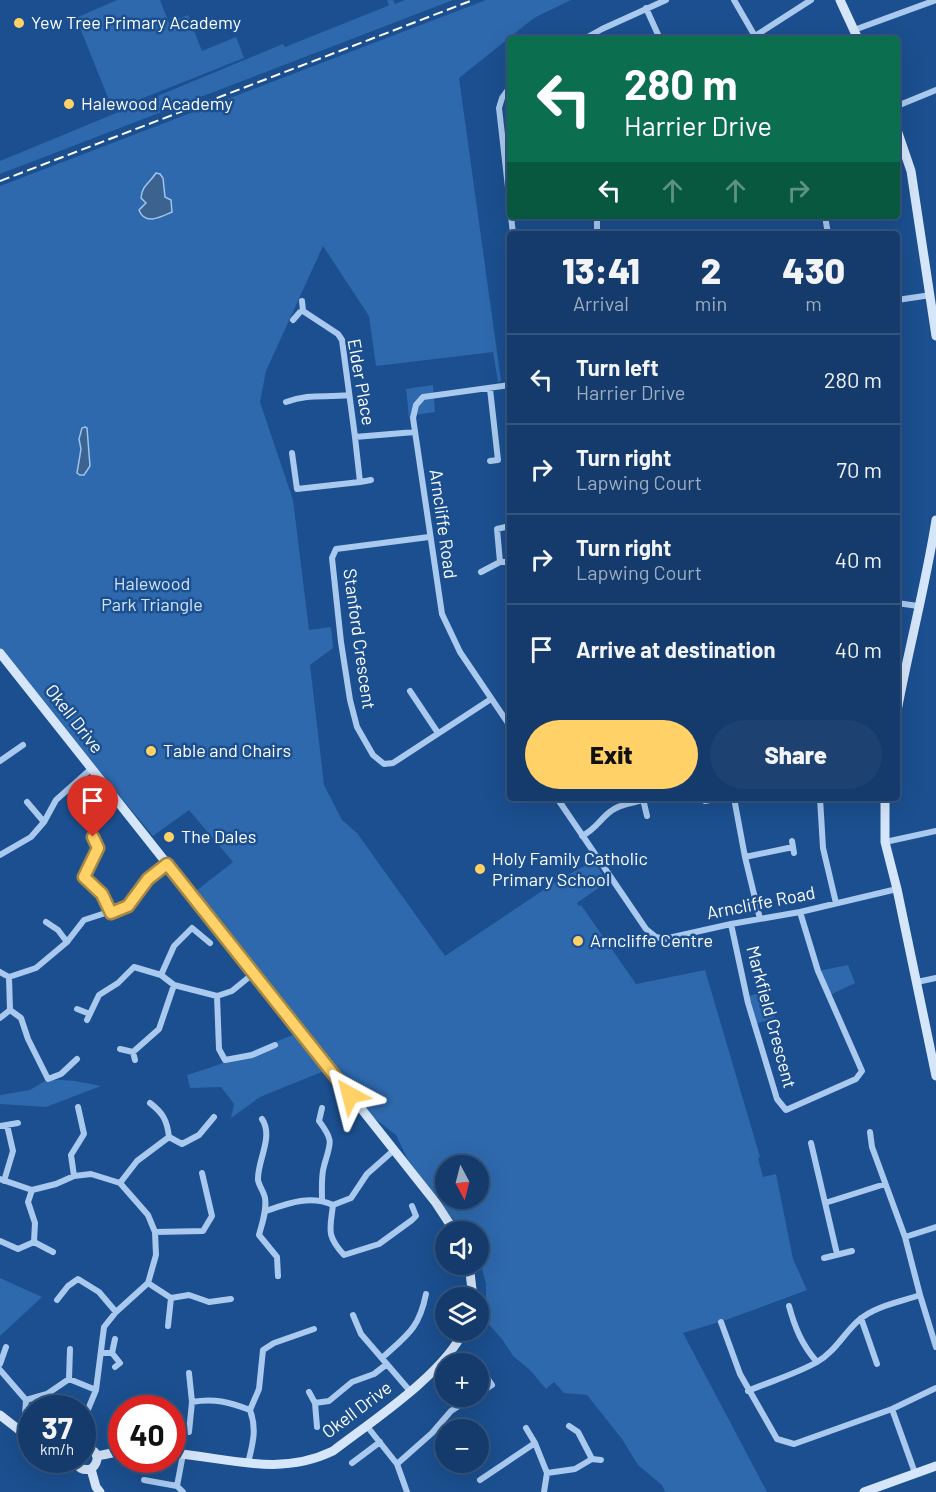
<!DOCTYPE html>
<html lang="en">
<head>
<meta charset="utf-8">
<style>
  :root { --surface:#143b6b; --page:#1d4271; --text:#f1f3f6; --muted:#9dadc1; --line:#33557e; --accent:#ffd166 }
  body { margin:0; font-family:Barlow,sans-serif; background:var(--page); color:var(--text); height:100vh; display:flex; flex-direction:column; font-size:22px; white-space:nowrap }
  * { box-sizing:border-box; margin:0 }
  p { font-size:20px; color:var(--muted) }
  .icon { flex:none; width:33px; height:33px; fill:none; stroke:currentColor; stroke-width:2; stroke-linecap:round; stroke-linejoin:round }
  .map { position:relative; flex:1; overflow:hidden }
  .details { position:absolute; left:507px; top:231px; width:393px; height:570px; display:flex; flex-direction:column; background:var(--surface); border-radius:6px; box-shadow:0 6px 24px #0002,0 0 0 2px var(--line) }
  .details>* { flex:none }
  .top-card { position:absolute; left:507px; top:36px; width:393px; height:183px; border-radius:6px; box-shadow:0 6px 24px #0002,0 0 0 2px var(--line); background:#0b6e4f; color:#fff; overflow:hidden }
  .needle { width:39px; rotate:173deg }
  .controls { position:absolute; left:435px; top:1155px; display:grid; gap:12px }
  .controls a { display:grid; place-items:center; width:54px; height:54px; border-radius:50%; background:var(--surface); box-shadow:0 6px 24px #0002,0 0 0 2px var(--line); font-size:30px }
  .speed { position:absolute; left:18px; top:1395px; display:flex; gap:12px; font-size:30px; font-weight:700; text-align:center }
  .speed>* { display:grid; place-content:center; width:78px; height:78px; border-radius:50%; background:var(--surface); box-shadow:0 6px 24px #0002,0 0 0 2px var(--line); line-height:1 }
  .speed small { font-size:15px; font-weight:400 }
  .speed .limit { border:9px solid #d22; background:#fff; color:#111 }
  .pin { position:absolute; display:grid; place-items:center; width:51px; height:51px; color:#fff; margin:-62px -26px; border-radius:50% 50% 50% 0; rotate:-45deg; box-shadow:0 0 6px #0007 }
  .pin .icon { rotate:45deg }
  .me { position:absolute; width:66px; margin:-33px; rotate:322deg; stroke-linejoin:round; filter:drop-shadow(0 0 4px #0008) }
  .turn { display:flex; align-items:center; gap:21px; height:126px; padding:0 18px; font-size:27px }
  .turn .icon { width:78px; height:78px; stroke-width:2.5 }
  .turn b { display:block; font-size:42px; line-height:51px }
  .lanes { display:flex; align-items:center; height:57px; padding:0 18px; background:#0003; justify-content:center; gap:30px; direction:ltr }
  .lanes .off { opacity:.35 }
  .eta { display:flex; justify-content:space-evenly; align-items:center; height:102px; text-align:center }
  .eta b { font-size:36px; font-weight:800; line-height:42px }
  .cta { display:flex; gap:12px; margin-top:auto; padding:12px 18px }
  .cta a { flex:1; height:69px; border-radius:36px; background:var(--accent); color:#111; font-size:24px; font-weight:800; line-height:69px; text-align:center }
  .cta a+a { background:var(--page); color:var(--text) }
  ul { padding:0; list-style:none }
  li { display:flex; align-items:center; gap:18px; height:90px; padding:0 18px; border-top:2px solid var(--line) }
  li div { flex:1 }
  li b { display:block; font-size:22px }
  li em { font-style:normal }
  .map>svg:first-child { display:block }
</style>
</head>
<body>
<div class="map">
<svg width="936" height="1492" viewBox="0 0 936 1492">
  <rect width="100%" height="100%" fill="#1b4f8f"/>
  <!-- green -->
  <path fill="#2e69ad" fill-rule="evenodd" d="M117,0H160L169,23L188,15L202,51L236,37L244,58L113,110L76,18Z
    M387,0H393L395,4L405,0H453L0,174V161L283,44L285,47L385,7L389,5Z
    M486,0H571L534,18L459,78L501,381L498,382L493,352L376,366L369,316L323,246L266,371L260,402L293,500L309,630L331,627L333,648L310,665L324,785L342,820L357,833L445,956L560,879L594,861L607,882L577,903L579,906L581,905L636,984L705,970L760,1157L758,1158L763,1177L776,1174L793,1259L807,1290L726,1320L683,1333L767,1492H665L662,1485L638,1465L622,1439L587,1395L564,1393L554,1382L546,1389L530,1370L513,1356L502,1339L483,1318L486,1301V1284L479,1257L478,1232L462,1231L408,1160L396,1135L374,1118L196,891L233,862L189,810L153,836L54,717L0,647V186ZM446,1166H478V1198H446Z
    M433,385L435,412L414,415V423L409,417L406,389Z
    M848,965L855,983L830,995L818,971Z
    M766,991L775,1018L755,1024L746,997Z
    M300,1032L329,1069L260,1097L231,1118L234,1104L221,1087L190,1088L187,1075L215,1066Z
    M48,1079L75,1081L101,1086L46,1107L0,1104V1095L30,1090Z
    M0,1278L42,1297L0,1336Z"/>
  <!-- water -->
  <path fill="#3c6290" stroke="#9cc4f0" stroke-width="1.5" d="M156,173L160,174L163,178L165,197L171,200L172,212C161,217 145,226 139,210L146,203L141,198C142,185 150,183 156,173Z
    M85,427L87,428L90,466L84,475H80L77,473L81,449L79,439L82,428Z"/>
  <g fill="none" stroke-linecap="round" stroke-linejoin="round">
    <!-- street -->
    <path stroke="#a9c9ee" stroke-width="6" d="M734,0L756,38
      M646,8L660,39
      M854,30L936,0
      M755,36L811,0
      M584,39L602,29L666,0
      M510,87L502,98L499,108L510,205
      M897,106L936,90
      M511,216L513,234
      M597,216V234
      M825,216L828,234
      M897,300L931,295
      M302,301L303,311
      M293,320L300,312L303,311L338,334L342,340L355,437
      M510,385L423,397L416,405L413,418L442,614L460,652L510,726
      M286,402C310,393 325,398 349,395
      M292,453L297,489L360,482L355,437L415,432
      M490,461L498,460L490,389
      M360,482L371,480
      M510,526L497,529L500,562H510
      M429,537L336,549L332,558L341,642L350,700L357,727L373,755L384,764L393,763L491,699
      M481,572L500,562
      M897,603L918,606
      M410,691L438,733
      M0,761L23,745
      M557,798L646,929L656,937L664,939L731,924L800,912L897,889
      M734,798L745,857L760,919
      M820,798L823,848L836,903
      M643,799L647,816
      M705,801L719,798
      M27,802L44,822
      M582,836C596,829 600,819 611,811C620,804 633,803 643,800
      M93,837L98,848L84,877L102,895L110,913
      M792,841L794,853
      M885,842L936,831
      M0,855L31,837L44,822L56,800L92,768
      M745,857L793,847
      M46,922L58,930L67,942
      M731,924L748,1003L777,1099L786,1110L856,1079L862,1071L818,971L800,912
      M0,972L9,977L36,968L67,942L84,920L127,906L148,879L167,864
      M161,975L174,946L192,928L210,943
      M917,982L936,978
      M217,996L219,1049L225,1060L252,1055L275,1045
      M77,1009L90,1014
      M10,1010L21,1018L28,1039L48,1079L61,1074L77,1059
      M0,1018L10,1010L9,977
      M87,1020L99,995L118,983L134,967L161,975L174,985L217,996L232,991L254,973
      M120,1049L133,1052
      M135,1060L133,1052L159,1029L174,985
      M262,1119C274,1137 257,1161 258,1180C259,1186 264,1192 265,1198C267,1211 262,1223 259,1235L277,1257L278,1276
      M0,1126L18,1123
      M870,1132L872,1147L905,1237L920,1295L936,1347
      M169,1137L182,1144L199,1135L214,1117
      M811,1143L837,1254
      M74,1176L71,1155L84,1134L78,1107
      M0,1179L32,1190L56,1184L74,1176L91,1174L120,1183L148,1215L155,1232L156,1255L148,1283L116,1312L104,1327L96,1390L82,1424
      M4,1181L13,1151L7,1125
      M120,1183L137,1161L169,1137C167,1120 163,1113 150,1103
      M32,1190L28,1202L35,1223L34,1242L53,1252
      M322,1200C322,1189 321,1176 324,1166C330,1143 335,1142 319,1121L322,1108
      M825,1203L885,1184
      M333,1205C330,1230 326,1235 344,1255L379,1244L412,1220L416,1216L412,1206
      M266,1211C289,1203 310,1195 333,1205L351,1198L367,1174L394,1150
      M155,1232L203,1231L212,1216L202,1173
      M905,1237L936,1227
      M0,1241L18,1249L34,1242
      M824,1258L852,1251
      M148,1283L171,1298L189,1295L209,1302L231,1299
      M57,1300L68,1286L78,1279L99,1292L116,1312
      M789,1306C795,1328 802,1345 817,1362
      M353,1315L361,1334L410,1391
      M861,1318L877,1364
      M721,1322L740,1374L777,1439L794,1444L892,1409L936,1388
      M168,1326L171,1298
      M101,1353H112L120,1363L115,1367
      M112,1353L115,1339
      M382,1358C407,1335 419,1329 426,1294
      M0,1364L6,1347
      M478,1365L492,1385L478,1394
      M0,1370L26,1400
      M189,1373L192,1402L189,1432
      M69,1379L70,1349
      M748,1391C771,1381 796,1374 817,1362C835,1352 844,1333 859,1320C875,1306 900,1302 920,1295
      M309,1392L315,1403
      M192,1402C214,1398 229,1402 250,1410
      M892,1409L915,1473
      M82,1424L86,1448
      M32,1425L25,1415L26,1400L47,1394L69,1379L96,1390
      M366,1425L397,1464L407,1492
      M317,1427L315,1403L329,1401L352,1382L374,1374L387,1364
      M526,1428L535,1443L547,1473L544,1492
      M115,1437L122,1434
      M592,1459L601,1460
      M248,1463C253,1443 257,1429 250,1410L259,1389L263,1350L274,1343L314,1329
      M352,1463L380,1442
      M397,1464L432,1433L451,1411L474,1396
      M547,1473L575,1469L592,1459L578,1432L569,1426
      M144,1480L177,1486
      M480,1480L535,1443
      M183,1492L177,1486L183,1454"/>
    <!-- secondary -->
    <path stroke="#d6e6fa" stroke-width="9" d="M840,0L858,39
      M897,130L911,171L936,336
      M0,653L436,1203L455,1232
      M897,711C909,647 926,584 936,520
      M885,798V842L897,889L936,1076
      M469,1264L473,1298
      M0,1415L32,1440
      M172,1453C229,1458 279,1477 333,1451C372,1421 444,1374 464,1330
      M97,1456L122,1451
      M61,1460L75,1462
      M75,1460C77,1468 83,1471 91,1469C102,1460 97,1447 82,1448
      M91,1469L96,1487L100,1492
      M864,1492L936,1466"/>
    <!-- rail -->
    <path stroke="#fff" stroke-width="2" stroke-dasharray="10 4.5" stroke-linecap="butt" d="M0,181L473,0"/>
  </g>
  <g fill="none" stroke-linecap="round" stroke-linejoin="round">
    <!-- route casing -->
    <g stroke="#a68842" stroke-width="15">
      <path id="route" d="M93,837L98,848L84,877L102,894L111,913L128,906L148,879L167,864L350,1095"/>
    </g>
    <!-- route -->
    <use href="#route" stroke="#ffd166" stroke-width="10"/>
  </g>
  <!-- markers -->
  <g fill="#ffd166" stroke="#1b4f8f" stroke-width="2">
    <circle cx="19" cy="23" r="6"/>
    <circle cx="69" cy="104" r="6"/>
    <circle cx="151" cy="751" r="6"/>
    <circle cx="169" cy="837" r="6"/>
    <circle cx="480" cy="869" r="6"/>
    <circle cx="578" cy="941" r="6"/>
  </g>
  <g text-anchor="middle" stroke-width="5" stroke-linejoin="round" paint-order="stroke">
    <!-- poi labels -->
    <g font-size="18" fill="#fff" stroke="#1b4f8f" text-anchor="start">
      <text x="31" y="29">Yew Tree Primary Academy</text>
      <text x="81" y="110">Halewood Academy</text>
      <text x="163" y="757">Table and Chairs</text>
      <text x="181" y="843">The Dales</text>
      <text x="492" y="865">Holy Family Catholic<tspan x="492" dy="21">Primary School</tspan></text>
      <text x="590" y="947">Arncliffe Centre</text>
    </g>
    <!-- street labels -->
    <g font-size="18" fill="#fff" stroke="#1b4f8f">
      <text transform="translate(361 382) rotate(80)" y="6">Elder Place</text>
      <text transform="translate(443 524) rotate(82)" y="6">Arncliffe Road</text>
      <text transform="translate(359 639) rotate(82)" y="6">Stanford Crescent</text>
      <text transform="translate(74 719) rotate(52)" y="6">Okell Drive</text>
      <text transform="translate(761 903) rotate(-11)" y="6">Arncliffe Road</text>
      <text transform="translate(771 1017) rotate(75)" y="6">Markfield Crescent</text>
      <text transform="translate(357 1410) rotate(-37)" y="6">Okell Drive</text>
    </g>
    <!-- park labels -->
    <g font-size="18" fill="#cfe3fa" stroke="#1b4f8f">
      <text x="152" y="590">Halewood<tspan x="152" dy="21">Park Triangle</tspan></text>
    </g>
  </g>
</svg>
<div class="controls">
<a><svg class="needle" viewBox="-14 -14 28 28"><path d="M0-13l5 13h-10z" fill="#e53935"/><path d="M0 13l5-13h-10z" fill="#9dadc1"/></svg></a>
<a><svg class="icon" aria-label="sound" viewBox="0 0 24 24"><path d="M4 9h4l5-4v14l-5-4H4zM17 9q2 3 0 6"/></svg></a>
<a><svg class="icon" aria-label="layers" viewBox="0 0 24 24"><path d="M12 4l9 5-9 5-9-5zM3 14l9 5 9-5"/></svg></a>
<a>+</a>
<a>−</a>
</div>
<div class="speed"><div>37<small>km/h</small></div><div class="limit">40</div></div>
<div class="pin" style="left:93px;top:837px;background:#d93025"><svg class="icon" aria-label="arrive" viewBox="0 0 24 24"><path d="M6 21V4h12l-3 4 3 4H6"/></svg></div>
<svg class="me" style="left:350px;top:1095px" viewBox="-20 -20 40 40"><path d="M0-17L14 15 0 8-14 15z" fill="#ffd166" stroke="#fff" stroke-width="4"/></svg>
<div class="top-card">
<div class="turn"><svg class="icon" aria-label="left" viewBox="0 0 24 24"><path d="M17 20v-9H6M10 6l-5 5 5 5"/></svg><div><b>280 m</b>Harrier Drive</div></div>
<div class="lanes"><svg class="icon" aria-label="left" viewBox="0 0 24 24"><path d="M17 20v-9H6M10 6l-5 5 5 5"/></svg><svg class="icon off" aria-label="ahead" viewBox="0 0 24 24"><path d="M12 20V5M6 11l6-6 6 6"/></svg><svg class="icon off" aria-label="ahead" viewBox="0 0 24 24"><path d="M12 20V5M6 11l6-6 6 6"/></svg><svg class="icon off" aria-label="right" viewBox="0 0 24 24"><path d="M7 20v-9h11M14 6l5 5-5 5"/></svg></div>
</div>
<section class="details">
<div class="eta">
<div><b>13:41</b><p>Arrival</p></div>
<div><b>2</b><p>min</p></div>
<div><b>430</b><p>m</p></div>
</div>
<ul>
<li><svg class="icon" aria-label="left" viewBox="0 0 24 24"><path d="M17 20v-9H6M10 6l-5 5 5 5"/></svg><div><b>Turn left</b><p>Harrier Drive</p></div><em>280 m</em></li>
<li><svg class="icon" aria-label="right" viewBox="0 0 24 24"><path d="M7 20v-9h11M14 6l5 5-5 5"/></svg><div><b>Turn right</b><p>Lapwing Court</p></div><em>70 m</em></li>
<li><svg class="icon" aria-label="right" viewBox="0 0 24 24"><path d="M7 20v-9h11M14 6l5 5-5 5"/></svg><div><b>Turn right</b><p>Lapwing Court</p></div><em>40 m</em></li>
<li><svg class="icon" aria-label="arrive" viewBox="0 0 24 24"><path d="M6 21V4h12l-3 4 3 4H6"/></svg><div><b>Arrive at destination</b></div><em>40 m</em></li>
</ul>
<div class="cta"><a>Exit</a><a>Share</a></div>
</section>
</div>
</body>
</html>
